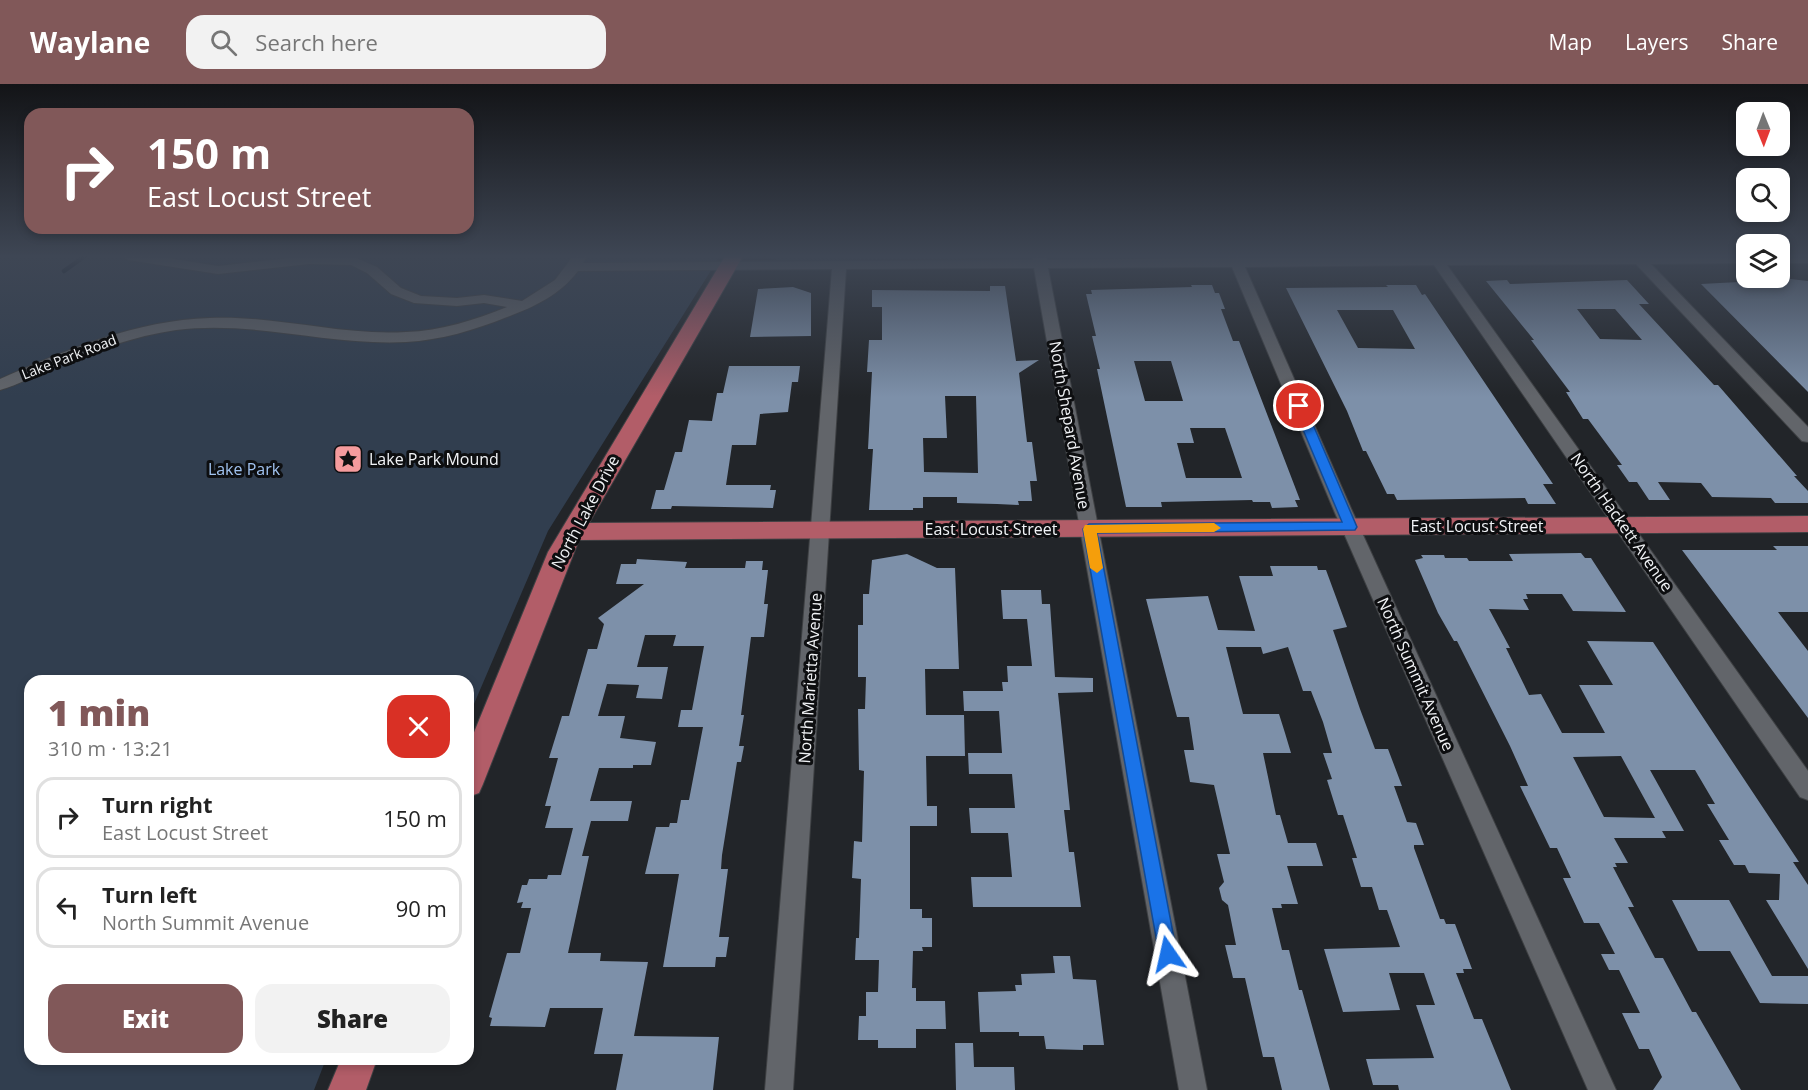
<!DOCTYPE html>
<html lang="en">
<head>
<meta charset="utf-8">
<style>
  :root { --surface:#fff; --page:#f2f2f2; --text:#222; --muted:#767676; --line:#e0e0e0; --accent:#815859 }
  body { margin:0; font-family:"Open Sans",sans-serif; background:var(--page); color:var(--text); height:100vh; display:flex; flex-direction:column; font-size:22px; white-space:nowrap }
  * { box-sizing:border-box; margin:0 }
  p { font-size:20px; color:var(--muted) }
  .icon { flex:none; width:33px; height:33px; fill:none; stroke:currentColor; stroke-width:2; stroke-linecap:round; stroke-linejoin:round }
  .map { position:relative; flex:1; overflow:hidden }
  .details { position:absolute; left:24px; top:591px; width:450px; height:390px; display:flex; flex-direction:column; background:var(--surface); border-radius:18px; box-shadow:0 3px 9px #0003 }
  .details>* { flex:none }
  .banner { position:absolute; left:24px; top:24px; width:450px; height:126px; border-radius:18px; box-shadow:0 3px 9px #0003; background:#815859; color:#fff; overflow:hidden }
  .needle { width:39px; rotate:179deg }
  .tools { position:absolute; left:1736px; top:18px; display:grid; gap:12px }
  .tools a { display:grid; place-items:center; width:54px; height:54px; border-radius:12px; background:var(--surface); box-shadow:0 3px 9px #0003; font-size:30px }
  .pin { position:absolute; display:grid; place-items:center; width:51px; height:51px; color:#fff; margin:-26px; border:3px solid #fff; border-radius:50%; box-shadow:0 2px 6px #0007 }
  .me { position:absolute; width:66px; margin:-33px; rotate:349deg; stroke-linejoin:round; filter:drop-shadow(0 0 4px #0008) }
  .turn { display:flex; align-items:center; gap:21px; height:126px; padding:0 24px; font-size:27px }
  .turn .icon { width:78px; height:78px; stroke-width:2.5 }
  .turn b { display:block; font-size:42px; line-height:51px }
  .round { display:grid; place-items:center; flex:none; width:63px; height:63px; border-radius:18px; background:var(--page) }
  .overview { display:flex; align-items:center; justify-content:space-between; height:102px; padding:0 24px }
  h1 { font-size:36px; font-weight:800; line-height:45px; color:var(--accent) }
  .primary-button { display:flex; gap:12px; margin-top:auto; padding:12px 24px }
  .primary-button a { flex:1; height:69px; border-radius:18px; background:var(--accent); color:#fff; font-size:24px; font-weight:800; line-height:69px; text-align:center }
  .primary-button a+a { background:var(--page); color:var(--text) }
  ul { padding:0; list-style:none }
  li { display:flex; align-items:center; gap:18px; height:81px; margin:0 12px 9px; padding:0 12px; border:3px solid var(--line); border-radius:18px }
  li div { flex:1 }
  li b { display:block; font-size:22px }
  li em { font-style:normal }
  header { display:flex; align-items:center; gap:36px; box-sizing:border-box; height:84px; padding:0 30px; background:var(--accent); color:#fff }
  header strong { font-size:28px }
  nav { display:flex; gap:33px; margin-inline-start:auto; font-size:21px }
  .search { width:420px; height:54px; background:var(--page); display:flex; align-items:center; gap:15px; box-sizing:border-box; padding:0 21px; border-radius:18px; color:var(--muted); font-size:22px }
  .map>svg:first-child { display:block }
</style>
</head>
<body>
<header>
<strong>Waylane</strong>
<div class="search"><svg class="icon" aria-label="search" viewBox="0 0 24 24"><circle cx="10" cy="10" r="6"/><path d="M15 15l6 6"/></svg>Search here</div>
<nav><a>Map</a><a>Layers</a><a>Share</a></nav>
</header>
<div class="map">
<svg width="1808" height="1006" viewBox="0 0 1808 1006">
  <rect width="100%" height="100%" fill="#222529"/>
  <!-- green -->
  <path fill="#313e4f" d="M0,172H720L548,447L468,634V597H30V975H326L314,1006H0Z
    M1466,172L776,176L767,173V172Z"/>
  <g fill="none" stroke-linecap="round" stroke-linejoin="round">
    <!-- stream -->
    <path stroke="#020e20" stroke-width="4.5" d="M64,187L85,172"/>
  </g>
  <!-- building -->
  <path fill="#7d90a9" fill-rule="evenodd" d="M1790,195L1808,197V308L1701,200L1739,198L1736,196Z
    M1507,196L1510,200L1627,196L1649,220H1639L1714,301H1718L1797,392H1794L1808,407V419H1775L1771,414L1712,413L1701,399L1658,398L1670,416H1649L1637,398H1629L1617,381H1622L1588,335H1583L1566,308H1570L1531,256H1534L1486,197ZM1577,225H1615L1642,256L1600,255Z
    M1191,201H1212L1215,209H1219L1225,225H1221L1233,257H1239L1300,416H1295L1298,423L1272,424L1270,418H1253L1252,416L1161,418L1162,423H1126L1097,285H1100L1092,252H1096L1086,210H1092L1091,206L1192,203ZM1134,277H1171L1183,317H1145ZM1190,344H1225L1242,394H1186L1177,359H1194Z
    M1386,201H1416L1422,211L1425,210L1553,400H1543L1556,420H1528L1525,414L1397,416L1394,410H1387L1366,367H1363L1347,327L1286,204L1388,203ZM1337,226H1393L1415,265L1358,264Z
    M990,202H1005L1016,277L1039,276L1019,289L1027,358H1032L1037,397H1030L1032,417H1018L1019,421L997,420L957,419V413H923V424H913V426H869L873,365H868L872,288H867L869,256H882V223H872V206L990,207ZM945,312H976L978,389L924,388L923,354H947Z
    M793,203L811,209V252L750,253L758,205Z
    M729,282H800L798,298H792L788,328L760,330L756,361H732L726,401H771L770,406H776L773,424L672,422L671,425H651L656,406H664L675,368H682L689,336L712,337L717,309H723Z
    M1773,462H1808V528H1778L1808,567V634L1682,466H1777Z
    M1581,469L1585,474H1591L1626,528L1573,527L1562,510H1526L1528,515H1523L1529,526L1489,525L1510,564H1506L1529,611L1541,610L1562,649H1605L1579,601H1613L1587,557L1653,558L1799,778H1793L1808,801V885L1766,816H1779L1780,790L1749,789L1745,781H1734L1719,756H1729L1707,720H1715L1695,686H1650L1684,747H1662L1666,754H1614L1628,779H1615L1617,783H1613L1634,823H1628L1655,874H1663L1692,928H1696L1741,1006H1653L1662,993L1649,965H1639L1622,929H1640L1619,886H1609L1601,870H1615L1599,839H1584L1563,794H1571L1557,764H1550L1520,702H1528L1510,662L1457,557H1454L1438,529L1415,476L1423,474L1421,471H1444L1445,474H1467L1469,477H1513L1509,470ZM1621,672L1655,734L1604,733L1573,673Z
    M907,470L937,484H955L959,585H925L926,631H964L965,672H926L927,722H937V742H910V825H922V834H932V863H922L923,867H913L912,904H916V917H945L946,945H916V964H878V956H858L859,932H866V908H878L879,876H855L856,854H859L861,795L852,794L854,757L862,758L864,687L859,686L858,625H865L866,593H858V541H863V510H869L872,476Z
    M637,475L687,478L685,484H745L746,477H763L762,486H768L764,520H768L764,553H751L741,631H744L739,662H744L741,678H737L722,771L721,785H728L719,853H729L726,873H716L715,883H663L679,790H645L656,743H669L670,739H677L681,716H689L703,643H678L681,626H692L704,562H673L676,551H645L637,583H668L662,615L636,614L639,601L607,600L598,632H625L620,654L656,658L651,681H633V684H599L590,717H632L628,737H591L582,772H589L568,869H601L600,877L648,878L634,952L719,953L713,1006H616L623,970H594L603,924H550L545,943L490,942L492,934L489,933L507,869H520L531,824H521L523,818L517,819L522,801H527L529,795H547L548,791H561L573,744H545L551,722H545L558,674H549L562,632H569L588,565H597L604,540L598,534L644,500H616L621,480H636Z
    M1270,482H1317L1318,486H1326L1347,543L1333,546L1360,625L1375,665H1388L1402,702H1394L1407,738L1416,739L1424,761H1414V764L1440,835H1444L1446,840H1455L1472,885H1463L1464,889H1456L1474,935H1482L1511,1006H1399L1398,1001H1373L1366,975L1434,974L1416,921H1435L1424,889H1389L1400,926L1343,928L1324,865L1400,863L1387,826H1379L1372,803H1361L1352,774H1357L1343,731H1338L1327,696L1332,695L1323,669H1332L1323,638L1311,607H1303L1288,563L1263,570L1261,563H1226L1243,630H1279L1285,649L1291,669H1263L1276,731H1280L1288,759H1316L1323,782H1287L1298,820H1281L1282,824H1272L1282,866H1289L1299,906H1302L1330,1006H1282L1274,973H1263L1245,894H1233L1225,861H1236L1228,821L1222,816L1219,804L1224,798L1217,770H1230L1214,701L1190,698L1184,666H1194L1189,633H1177L1146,515L1208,512L1218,546L1255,547L1239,492H1273Z
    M1001,506H1041L1042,520H1050L1055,593L1093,594V608L1058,609L1070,726H1064L1069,768H1074L1081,823H973L971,793H1012L1008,749H971L969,724H1015L1012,690H969L968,669H1002L999,627H964L963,607H1003L1002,598H1008L1007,582H1032L1027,535H1003Z
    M1672,816H1729L1772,892H1808V920L1760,919L1730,867H1698Z
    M1053,872H1070L1073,895L1096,896L1104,961H1083V966L1046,965L1044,952H1019V948H980L978,908L1016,907L1015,901H1022L1021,890L1055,889Z
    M955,959H973L974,983H1014L1015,1006H956Z"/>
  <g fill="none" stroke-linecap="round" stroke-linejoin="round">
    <!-- minor casing -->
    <g stroke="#3e4043" stroke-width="2">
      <path id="minor" d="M121,172H155L218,182L308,172L354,173L377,183L401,204L421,212L457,214L484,211L522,217L555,196L573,172H587L583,179L1033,176L1032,172H1046L1047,176L1228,174L1227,172H1241L1242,174L1746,172V179L1651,180L1808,343V358L1802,357L1636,180L1447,181L1808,687V716L1800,713L1434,181L1245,183L1353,429L1616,1006H1588L1335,429L1232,183L1048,184L1207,1006H1179L1034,184L846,185L793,1006H765L832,185L578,187C560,211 534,223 507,233C475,246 441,256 406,258C329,262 253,236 176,246C134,252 93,267 54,283C37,290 19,301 0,306V295C66,266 137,236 210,234C275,231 340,252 406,248C441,247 475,236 507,223L484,219L457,222L414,219L391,210L367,189L351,181L309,180L218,190L128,176Z
        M1779,172H1808V179H1779Z"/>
    </g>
    <!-- major casing -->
    <g stroke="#3e4043" stroke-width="2">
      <path id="major" d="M725,172H743L589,439L1808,432V448L579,456L483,700L479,709L468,713V663L548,468Z
        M341,975H377L366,1006H328Z"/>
    </g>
    <!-- minor -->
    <use href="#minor" fill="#62656a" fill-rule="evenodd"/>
    <!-- major -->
    <use href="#major" fill="#b25d68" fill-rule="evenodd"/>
  </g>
  <!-- sky -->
  <linearGradient id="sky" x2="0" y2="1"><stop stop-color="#131417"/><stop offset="0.55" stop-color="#3e4654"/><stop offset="1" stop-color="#3e4654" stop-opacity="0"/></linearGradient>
  <rect width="1808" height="313" fill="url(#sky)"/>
  <!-- route -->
  <path fill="#1a73e8" stroke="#114b97" stroke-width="1.5" d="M1295,320L1305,322L1357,443L1355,446L1097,449L1177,870L1174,876L1168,879L1161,876L1159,870L1083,445L1089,440L1342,438L1293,322Z"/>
  <!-- slow -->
  <path fill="#f59e0b" d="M1214,439L1221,444L1214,448L1097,449L1103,484L1097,489L1090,484L1083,445L1085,441Z"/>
  <!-- icons -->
  <defs>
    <g id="sight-square" transform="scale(1.5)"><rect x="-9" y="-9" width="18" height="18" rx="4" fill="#f59b9d" stroke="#0d0e10"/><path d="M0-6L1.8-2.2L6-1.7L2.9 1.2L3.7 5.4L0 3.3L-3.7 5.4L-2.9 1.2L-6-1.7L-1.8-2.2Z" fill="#111"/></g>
  </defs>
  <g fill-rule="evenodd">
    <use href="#sight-square" x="348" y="375"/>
  </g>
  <g text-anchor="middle" stroke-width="6" stroke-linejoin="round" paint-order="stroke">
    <!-- far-street labels -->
    <g font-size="14" fill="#f1f3f6" stroke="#0d0e10">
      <text transform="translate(69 273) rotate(-21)" y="5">Lake Park Road</text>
    </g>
    <!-- street labels -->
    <g font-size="16" fill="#f1f3f6" stroke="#0d0e10">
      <text transform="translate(1070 341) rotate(80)" y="6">North Shepard Avenue</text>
      <text transform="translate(585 428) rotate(-62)" y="6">North Lake Drive</text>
      <text transform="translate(1622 438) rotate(55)" y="6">North Hackett Avenue</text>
      <text x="1477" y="448">East Locust Street</text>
      <text x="991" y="451">East Locust Street</text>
      <text transform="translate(1416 590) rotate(66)" y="6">North Summit Avenue</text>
      <text transform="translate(810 594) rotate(-86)" y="6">North Marietta Avenue</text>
    </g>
    <!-- poi labels -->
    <g font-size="16" fill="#f1f3f6" stroke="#0d0e10" text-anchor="start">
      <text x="369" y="381">Lake Park Mound</text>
    </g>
    <!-- park labels -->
    <g font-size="16" fill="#a1c3f0" stroke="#0d0e10">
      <text x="244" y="391">Lake Park</text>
    </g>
  </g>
</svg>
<div class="tools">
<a><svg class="needle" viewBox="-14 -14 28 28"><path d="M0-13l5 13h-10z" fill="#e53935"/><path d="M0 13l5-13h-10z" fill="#767676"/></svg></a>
<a><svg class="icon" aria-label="search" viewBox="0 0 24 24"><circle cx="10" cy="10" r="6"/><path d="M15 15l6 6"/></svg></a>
<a><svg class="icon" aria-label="layers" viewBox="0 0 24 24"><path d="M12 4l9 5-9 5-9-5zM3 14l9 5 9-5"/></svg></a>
</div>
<div class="pin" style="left:1299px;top:322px;background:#d93025"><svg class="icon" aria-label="arrive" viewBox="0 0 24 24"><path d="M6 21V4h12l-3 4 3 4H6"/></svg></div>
<svg class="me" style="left:1168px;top:870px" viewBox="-20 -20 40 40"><path d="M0-17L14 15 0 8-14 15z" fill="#1a73e8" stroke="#fff" stroke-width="4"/></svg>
<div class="banner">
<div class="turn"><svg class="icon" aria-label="right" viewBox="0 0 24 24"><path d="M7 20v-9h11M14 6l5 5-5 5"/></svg><div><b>150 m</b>East Locust Street</div></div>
</div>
<section class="details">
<div class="overview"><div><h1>1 min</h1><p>310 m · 13:21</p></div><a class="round" style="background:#d93025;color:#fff"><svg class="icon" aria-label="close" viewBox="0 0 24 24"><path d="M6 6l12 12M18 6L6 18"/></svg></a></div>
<ul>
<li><svg class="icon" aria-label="right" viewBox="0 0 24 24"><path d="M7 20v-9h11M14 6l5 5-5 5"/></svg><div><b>Turn right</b><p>East Locust Street</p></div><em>150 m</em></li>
<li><svg class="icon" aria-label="left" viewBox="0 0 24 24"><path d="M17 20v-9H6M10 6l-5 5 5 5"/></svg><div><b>Turn left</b><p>North Summit Avenue</p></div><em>90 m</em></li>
</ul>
<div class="primary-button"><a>Exit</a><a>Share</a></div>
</section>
</div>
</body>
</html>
